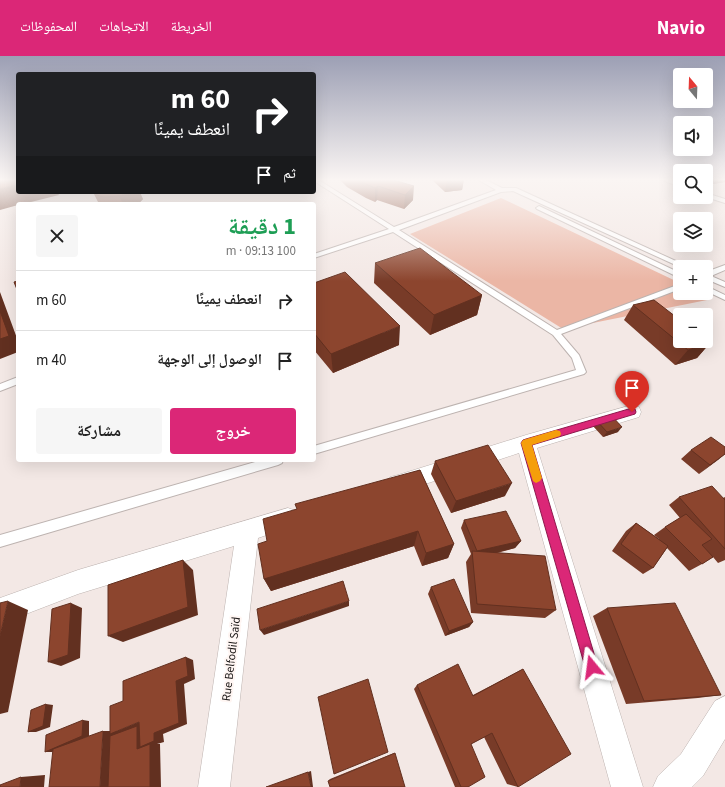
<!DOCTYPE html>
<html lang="ar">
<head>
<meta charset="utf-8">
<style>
  :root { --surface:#fff; --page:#f6f6f6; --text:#222; --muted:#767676; --line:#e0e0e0; --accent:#db2777 }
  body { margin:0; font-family:"Source Sans 3","Noto Naskh Arabic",sans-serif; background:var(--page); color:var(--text); direction:rtl; height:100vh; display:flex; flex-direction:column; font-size:15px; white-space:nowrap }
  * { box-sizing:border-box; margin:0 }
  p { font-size:13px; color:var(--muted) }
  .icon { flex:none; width:22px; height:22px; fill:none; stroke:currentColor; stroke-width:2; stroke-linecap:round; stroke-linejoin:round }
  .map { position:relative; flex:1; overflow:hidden; direction:ltr }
  .drawer { position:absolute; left:16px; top:146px; width:300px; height:260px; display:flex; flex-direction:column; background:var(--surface); border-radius:4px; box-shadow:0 4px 16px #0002; direction:rtl }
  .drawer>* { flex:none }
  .banner { position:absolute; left:16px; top:16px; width:300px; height:122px; border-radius:4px; box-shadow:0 4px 16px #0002; direction:rtl; background:#202124; color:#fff; overflow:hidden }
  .needle { width:26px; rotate:341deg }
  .tools { position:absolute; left:673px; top:12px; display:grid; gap:8px }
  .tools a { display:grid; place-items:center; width:40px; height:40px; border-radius:4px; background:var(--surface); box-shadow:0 4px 16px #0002; font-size:20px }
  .pin { position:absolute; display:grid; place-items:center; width:34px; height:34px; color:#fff; margin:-41px -17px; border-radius:50% 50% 50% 0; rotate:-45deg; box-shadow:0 0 4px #0007 }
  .pin .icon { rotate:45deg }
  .me { position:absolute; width:44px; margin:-22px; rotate:344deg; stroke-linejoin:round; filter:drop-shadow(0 0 3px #0008) }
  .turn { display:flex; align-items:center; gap:14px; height:84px; padding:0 20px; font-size:18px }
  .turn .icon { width:52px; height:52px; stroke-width:2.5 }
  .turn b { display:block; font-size:28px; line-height:34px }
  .then { display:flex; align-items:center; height:38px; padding:0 20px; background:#0003; gap:8px; font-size:15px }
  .round { display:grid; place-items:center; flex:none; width:42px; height:42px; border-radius:4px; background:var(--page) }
  .headline { display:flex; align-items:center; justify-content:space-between; height:68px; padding:0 20px }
  h1 { font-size:24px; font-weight:700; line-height:30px; color:#1e9e55 }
  .cta { display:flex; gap:8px; margin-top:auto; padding:8px 20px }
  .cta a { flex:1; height:46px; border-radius:4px; background:var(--accent); color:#fff; font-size:16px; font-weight:700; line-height:46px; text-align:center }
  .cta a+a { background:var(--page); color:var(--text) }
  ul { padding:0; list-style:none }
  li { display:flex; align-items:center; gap:12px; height:60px; padding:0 20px; border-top:1px solid var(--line) }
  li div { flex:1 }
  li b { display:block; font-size:15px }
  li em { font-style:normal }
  header { display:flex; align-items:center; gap:24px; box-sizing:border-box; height:56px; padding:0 20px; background:var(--accent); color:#fff }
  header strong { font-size:19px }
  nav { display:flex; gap:22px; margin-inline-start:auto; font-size:14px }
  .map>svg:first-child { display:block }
</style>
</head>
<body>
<header>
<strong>Navio</strong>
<nav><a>الخريطة</a><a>الاتجاهات</a><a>المحفوظات</a></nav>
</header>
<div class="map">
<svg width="725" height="731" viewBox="0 0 725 731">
  <rect width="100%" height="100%" fill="#f3e8e5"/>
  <!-- green -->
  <path fill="#ebb6a5" d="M501,142L680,227V237H700L712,243L563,273L410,178Z"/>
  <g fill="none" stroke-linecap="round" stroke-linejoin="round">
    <!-- lane casing -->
    <g stroke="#bdb3b0" stroke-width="2">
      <path id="lane" d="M314,123H317L394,171L496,134L477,123H484L502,132H516L689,211H680L513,135L501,136L399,174L557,274L680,228V233L561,278L579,299L586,316L584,318L314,398V390L576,314L572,302L553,279L393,176L314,202V198L389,173L314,125Z
        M660,123H668L680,127V131Z
        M706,137L725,143V147L706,141Z
        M539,150L680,217V222L537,153L536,152Z
        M725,209V214L711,220L725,226V231L706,223V216Z
        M706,230L725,239V244L706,235Z
        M18,321V328L0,335V328Z
        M262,404H283L282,407L278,409L0,491V479Z"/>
    </g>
    <!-- street casing -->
    <g stroke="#bdb3b0" stroke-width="1">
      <path id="street" d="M632,349L639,351L641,356L639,361L537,392L643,731H611L519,397L398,437L390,435L387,428L390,421L398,419L526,379Z
        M288,452L296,455L299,462L296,469L258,482L230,731H198L234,490L78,538L0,568V542L78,514Z
        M725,640V683L703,720L692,731H653L658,720L681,698L715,645Z"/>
    </g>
    <!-- lane -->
    <use href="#lane" fill="#fff" fill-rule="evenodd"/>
    <!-- street -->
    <use href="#street" fill="#fff" fill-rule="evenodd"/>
  </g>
  <!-- wall -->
  <path fill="#783b28" d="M339,123H391L413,144L404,153L377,144L375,146L366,142L347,131Z
    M431,123H464L462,134L445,136Z
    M706,123H725V126L706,129Z
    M93,136L143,143L138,148H99Z
    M375,207L482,239L477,259L430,279L374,227Z
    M314,227L399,289L333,317L314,294Z
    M633,249L710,287L697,302L675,309L624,264Z
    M596,364L618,376L603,381L592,369Z
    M691,394L725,398L699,418L681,403Z
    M435,405L505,440L451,457L431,418Z
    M420,414L454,488L448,502L422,510L414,490L271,535L264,523L267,485L297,453Z
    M679,441L723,442L725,441V504L718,507L713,501L702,508L689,515L667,492L653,512L643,518L612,495L626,475L636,467L659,483L654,479L665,471L680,462L669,449Z
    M464,464L521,485L515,492L497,497L556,554L545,562L471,557L466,506L471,498L461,472Z
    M431,531L473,566L469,571L445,580L428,538Z
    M607,552L721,639L698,642L626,648L593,560Z
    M523,613L518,731L507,728L484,681L471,688L468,731H455L414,633L417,629L473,639Z
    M394,697H395L328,725L330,723Z"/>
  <!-- shaded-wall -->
  <path fill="#623020" d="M447,123H464L462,134L445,136Z
    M709,123H725V126L706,129Z
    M18,128V136H57L59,139L23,148H18V149L0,154V133Z
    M378,130L377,144L375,146V132Z
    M414,130L413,144L404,153L405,139Z
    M129,136H140L143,143L138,148H123L119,140Z
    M0,236L18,285V296L0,303Z
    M482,239L477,259L430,279L434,259Z
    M400,270L399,289L333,317L331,298Z
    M710,287L697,302L675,309L688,294Z
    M622,371L618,376L603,381L607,376Z
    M725,398L718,404L699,418L710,409Z
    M512,427L505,440L451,457L456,445Z
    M418,475L414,490L271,535L264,523Z
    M521,485L515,492L473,502L477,495Z
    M454,488L448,502L422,510L426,497Z
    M183,504L193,514L198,559L123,586L108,580Z
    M8,545L28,554L8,656L0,658V580Z
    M349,545V550L264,579L260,574Z
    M71,547L82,552L80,602L61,610L48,606Z
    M473,566L469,571L445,580L449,575Z
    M186,601L193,604L195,623L184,628L187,668L163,678L164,686L157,688H160L161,731H100L103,675H117L139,666L154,677Z
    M46,648L53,649L50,671L36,676H28Z
    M83,664L89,665V680L52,696H45Z
    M311,715L313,731H311L308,716Z
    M45,719L44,731H20L21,721Z"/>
  <!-- building -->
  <path fill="#8c452e" stroke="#623020" d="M0,123H18V128L0,133Z
    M356,123H390L414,130L405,139L378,130L375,132L366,128Z
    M93,136H129L119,140L105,141L99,140Z
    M420,192L482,239L434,259L375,207Z
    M345,216L400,270L331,298L314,277V227Z
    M18,225V236L14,226Z
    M654,244L680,264V285H706V284L710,287L688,294L633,249Z
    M0,255L9,280L0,283Z
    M611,359L622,371L607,376L596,364Z
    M711,381L725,391V398L710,409L691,394Z
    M488,389L512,427L456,445L435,405Z
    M420,414L454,488L426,497L418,475L264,523L258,488L267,485L263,463L297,453L295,448Z
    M712,430L725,444V493L679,441Z
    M506,455L521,485L477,495L464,464Z
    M686,458L712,483L702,489L713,501L702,508L665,471Z
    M636,467L668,490L653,512L621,488Z
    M472,495L545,500L556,554L477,548Z
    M183,504L188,551L108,580V529Z
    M454,523L473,566L449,575L431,531Z
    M343,525L349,545L260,574L257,553Z
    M8,545L0,580V547Z
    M71,547L68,599L48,606L52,553Z
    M675,547L721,639L644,645L607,552Z
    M186,601L188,620L176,625L179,667L154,677V685L140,691L139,666L110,678V650L123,645V625Z
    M458,608L473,640L523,613L571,698L518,731L492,677L471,688L485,721L468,731H461L417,629Z
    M368,623L388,696L334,718L318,641Z
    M46,648L43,670L28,676L31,654Z
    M83,664L82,680L45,696L46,679Z
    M137,670V693L150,688V731H108L110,680Z
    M103,675L100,731H49L53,693Z
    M395,697L405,731H330L328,725Z
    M308,716L311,731H266Z
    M21,721L20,731H0V729Z"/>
  <!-- sky -->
  <linearGradient id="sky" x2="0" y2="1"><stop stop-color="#9c9fb4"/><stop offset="0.55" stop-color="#faf5f3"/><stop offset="1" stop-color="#faf5f3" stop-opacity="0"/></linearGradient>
  <rect width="725" height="225" fill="url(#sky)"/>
  <!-- route -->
  <path fill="#db2777" stroke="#8e194d" d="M632,352L635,353L636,356L635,358L532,389L598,611L596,616L592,618L587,616L585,611L521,387L523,384L526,383Z"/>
  <!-- slow -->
  <path fill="#f59e0b" d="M556,374L560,375L561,378L560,380L532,389L542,422L540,425L536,427L533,425L521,387L523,384Z"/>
  <g text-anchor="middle" stroke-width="4" stroke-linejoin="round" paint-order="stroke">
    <!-- near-street labels -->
    <g font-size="12" fill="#1c1918" stroke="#fff6f3">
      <text transform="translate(231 603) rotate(-83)" y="4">Rue Belfodil Saïd</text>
    </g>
  </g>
</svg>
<div class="tools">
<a><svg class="needle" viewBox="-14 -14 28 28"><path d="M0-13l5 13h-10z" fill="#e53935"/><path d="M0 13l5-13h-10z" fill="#767676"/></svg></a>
<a><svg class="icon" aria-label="sound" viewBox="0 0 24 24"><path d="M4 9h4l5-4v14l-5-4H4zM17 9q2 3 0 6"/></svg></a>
<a><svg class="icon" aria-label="search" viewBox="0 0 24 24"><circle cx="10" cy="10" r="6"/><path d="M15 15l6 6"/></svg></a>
<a><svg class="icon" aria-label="layers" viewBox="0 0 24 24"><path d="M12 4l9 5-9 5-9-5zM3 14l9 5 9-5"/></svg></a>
<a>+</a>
<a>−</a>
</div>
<div class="pin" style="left:632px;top:356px;background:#d93025"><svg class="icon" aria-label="arrive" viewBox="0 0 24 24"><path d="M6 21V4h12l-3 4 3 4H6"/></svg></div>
<svg class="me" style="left:592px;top:611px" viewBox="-20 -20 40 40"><path d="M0-17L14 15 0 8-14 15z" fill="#db2777" stroke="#fff" stroke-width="4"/></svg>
<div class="banner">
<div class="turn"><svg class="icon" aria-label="right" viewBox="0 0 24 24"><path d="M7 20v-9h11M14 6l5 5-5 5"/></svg><div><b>60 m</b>انعطف يمينًا</div></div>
<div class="then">ثم<svg class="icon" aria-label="arrive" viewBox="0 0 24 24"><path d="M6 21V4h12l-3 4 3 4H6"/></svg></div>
</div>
<section class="drawer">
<div class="headline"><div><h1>1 دقيقة</h1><p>100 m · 09:13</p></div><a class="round"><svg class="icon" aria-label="close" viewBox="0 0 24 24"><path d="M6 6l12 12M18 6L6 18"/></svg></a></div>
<ul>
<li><svg class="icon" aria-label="right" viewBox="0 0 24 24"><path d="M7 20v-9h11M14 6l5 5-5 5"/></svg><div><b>انعطف يمينًا</b></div><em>60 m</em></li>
<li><svg class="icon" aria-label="arrive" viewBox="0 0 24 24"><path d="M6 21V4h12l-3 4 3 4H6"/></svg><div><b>الوصول إلى الوجهة</b></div><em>40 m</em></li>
</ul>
<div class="cta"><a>خروج</a><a>مشاركة</a></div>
</section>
</div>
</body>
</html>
